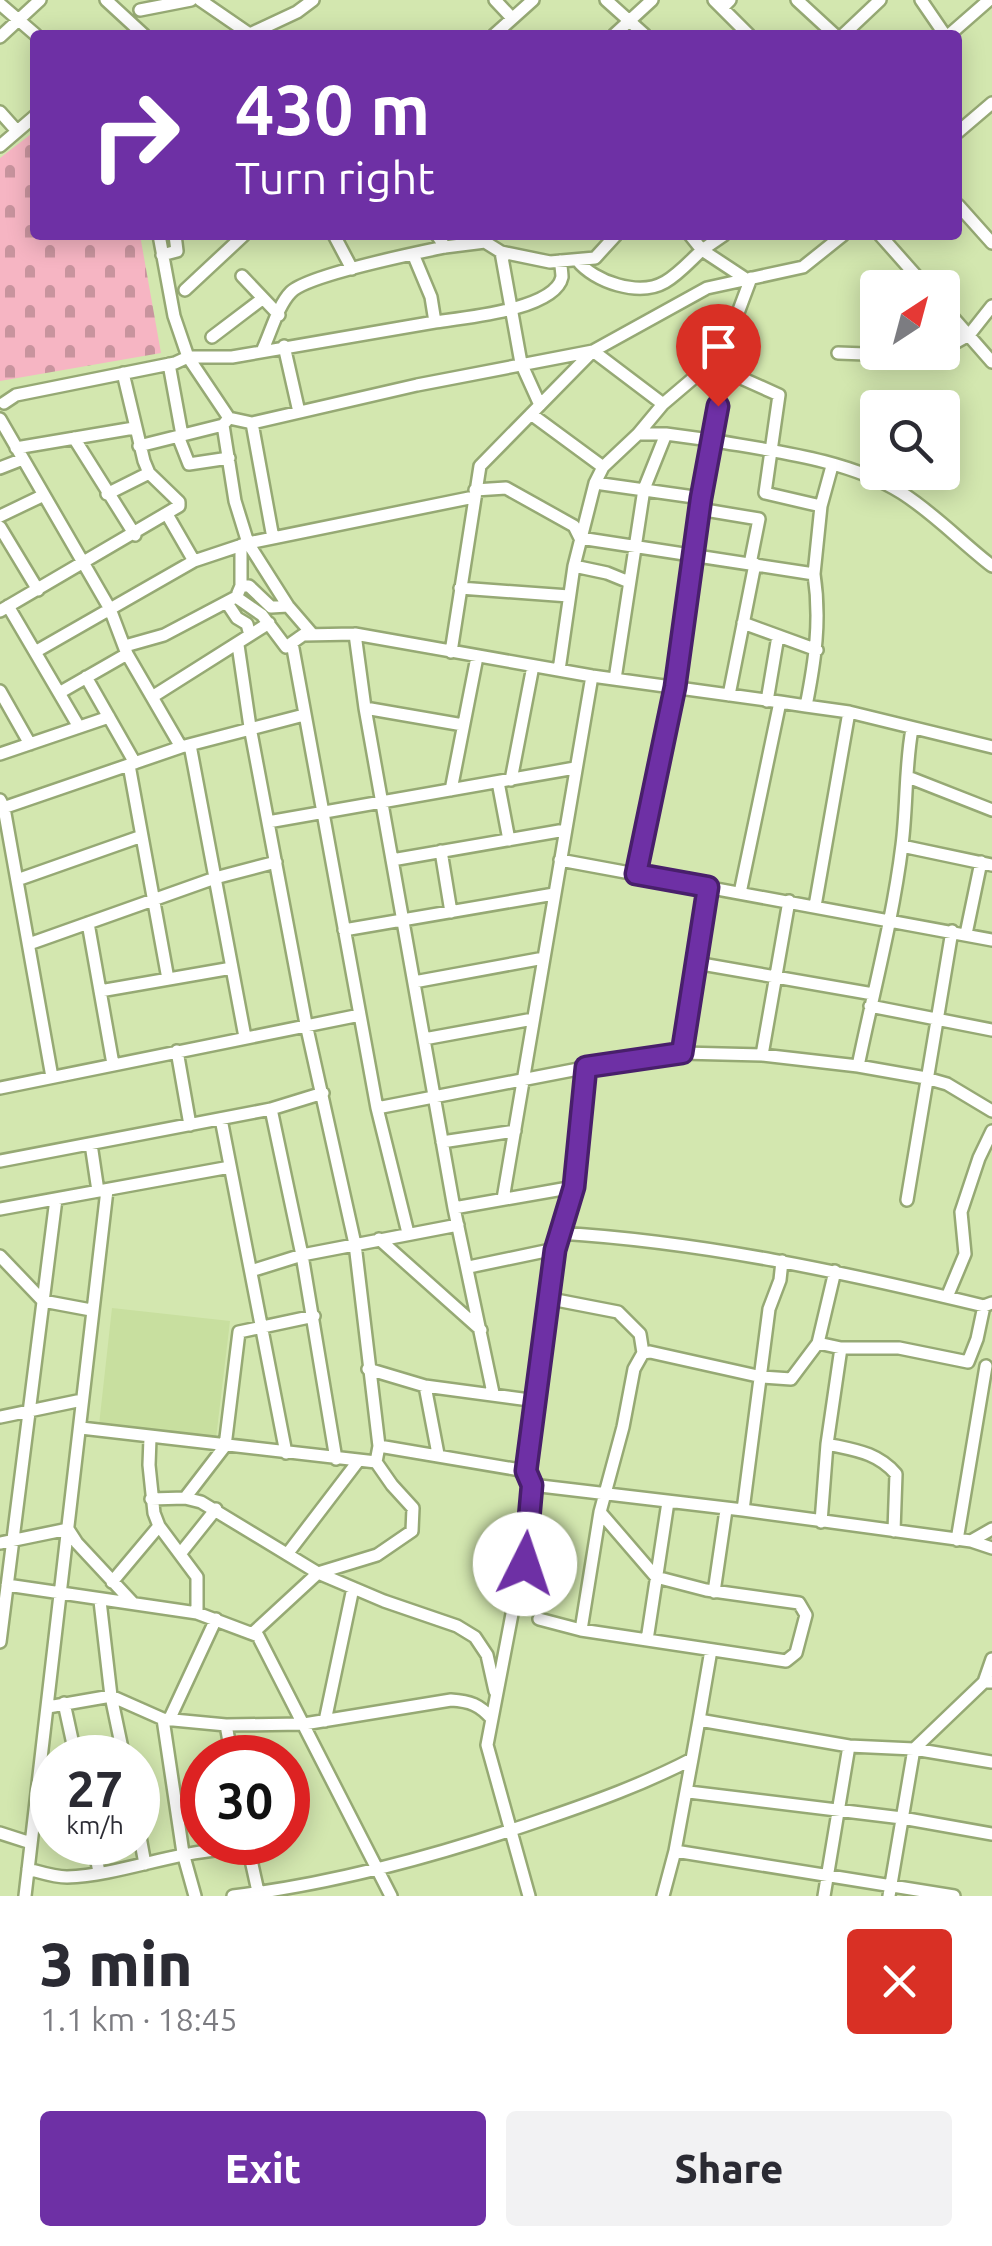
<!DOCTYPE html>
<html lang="en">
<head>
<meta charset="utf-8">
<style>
  :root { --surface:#fff; --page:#f2f2f3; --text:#2b2b33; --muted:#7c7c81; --accent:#6e30a5 }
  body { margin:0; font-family:Ubuntu,sans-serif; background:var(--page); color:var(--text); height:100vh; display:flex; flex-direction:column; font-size:38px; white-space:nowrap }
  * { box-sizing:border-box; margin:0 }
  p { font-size:32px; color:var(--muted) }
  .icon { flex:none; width:55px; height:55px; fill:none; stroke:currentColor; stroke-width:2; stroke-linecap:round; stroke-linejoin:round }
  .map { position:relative; height:1896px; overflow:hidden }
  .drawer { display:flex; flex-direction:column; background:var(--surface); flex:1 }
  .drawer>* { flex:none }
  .top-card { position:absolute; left:30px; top:30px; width:932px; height:210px; border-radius:10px; box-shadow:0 5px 25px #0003; background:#6e30a5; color:#fff; overflow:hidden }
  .needle { width:65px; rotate:36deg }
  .fabs { position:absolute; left:860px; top:270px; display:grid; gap:20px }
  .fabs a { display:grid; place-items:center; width:100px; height:100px; border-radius:10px; background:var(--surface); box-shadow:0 5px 25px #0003; font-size:50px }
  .speed { position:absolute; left:30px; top:1735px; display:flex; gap:20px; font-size:50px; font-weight:700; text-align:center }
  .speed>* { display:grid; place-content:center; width:130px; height:130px; border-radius:50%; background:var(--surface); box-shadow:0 5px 25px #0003; line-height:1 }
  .speed small { font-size:25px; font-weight:400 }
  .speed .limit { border:15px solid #d22; background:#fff; color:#111 }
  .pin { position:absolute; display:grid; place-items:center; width:85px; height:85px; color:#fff; margin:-102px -42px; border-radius:50% 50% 50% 0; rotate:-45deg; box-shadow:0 0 10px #0007 }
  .pin .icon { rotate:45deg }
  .me { position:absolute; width:110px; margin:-55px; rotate:4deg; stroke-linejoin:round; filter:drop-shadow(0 0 8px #0008) }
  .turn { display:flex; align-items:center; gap:35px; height:210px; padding:0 40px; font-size:45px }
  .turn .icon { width:130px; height:130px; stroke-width:2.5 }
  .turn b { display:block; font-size:70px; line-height:85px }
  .round { display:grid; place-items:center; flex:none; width:105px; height:105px; border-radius:10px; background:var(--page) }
  .head { display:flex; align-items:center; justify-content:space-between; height:170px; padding:0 40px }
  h1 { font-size:60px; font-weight:800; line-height:75px }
  .action { display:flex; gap:20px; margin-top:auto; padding:20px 40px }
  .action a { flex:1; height:115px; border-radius:10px; background:var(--accent); color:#fff; font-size:40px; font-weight:800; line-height:115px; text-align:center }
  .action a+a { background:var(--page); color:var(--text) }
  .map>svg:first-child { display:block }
</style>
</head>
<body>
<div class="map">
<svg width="992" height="1896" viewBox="0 0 992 1896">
  <defs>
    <pattern id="cemetery-stones" width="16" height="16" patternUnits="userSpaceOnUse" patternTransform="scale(2.5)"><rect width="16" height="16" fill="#f6b5c3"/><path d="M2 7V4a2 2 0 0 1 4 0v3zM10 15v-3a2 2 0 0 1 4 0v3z" fill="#c8949e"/></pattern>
  </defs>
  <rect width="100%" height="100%" fill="#d3e7af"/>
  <!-- built -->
  <path fill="#c8df9f" d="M112,1308L230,1321L216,1438L99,1425Z"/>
  <!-- cemetery -->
  <path fill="url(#cemetery-stones)" d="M35,131V235H140L161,353L0,381V158Z"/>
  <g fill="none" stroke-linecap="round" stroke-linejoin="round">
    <!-- minor casing -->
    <g stroke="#96a974" stroke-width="16">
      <path id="minor" d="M106,0L144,35
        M200,0L251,35
        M495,0L511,17
        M606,0L645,35
        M714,0L722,8L730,0
        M797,0L835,35
        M921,0L945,35
        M0,4L36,35
        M722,8L749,35
        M140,10L191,0
        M250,34L297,12L313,0
        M494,35L533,0
        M614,35L652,0
        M843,35L880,0
        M949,35L989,0
        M0,37L40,0
        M0,112L17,131
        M958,132L992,103
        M0,146L35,116
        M958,205L992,243
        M159,235L174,316L188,357H232L435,322L431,297L413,254
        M334,235L352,269
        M690,235L702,250L724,235
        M880,235L927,288
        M445,247L485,242L501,252L521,363L540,405
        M501,252L550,262L595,258L616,235
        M162,255L177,251L175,235
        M577,260C594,282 639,297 665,282C679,274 691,260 702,250L746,279
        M242,276L279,315
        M185,290L244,235
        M942,305L992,362
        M435,322C462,318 555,310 562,277C562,276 561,263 560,261
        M212,337L262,299
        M284,346L299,412
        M263,349C271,332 278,305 291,292C308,275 416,253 445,247L437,235
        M942,350L969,335L992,306
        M838,353L921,356L935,352
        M169,364L182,435
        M712,365L779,395L765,493L821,506
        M725,371L710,440C772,451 848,459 902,493C935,514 961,542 992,566
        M4,403L16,395L175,363L188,357L229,418
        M663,404L723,353L751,278
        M531,414L603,467
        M0,419L110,609L127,654L181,747
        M252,423L273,538
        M178,436L189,464L229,458
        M74,438L135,535
        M139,446L223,425L229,418L252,423L417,385L593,351L707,288L803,267L843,235
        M16,448L134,428
        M0,468L23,459
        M595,483L701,498
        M475,490L506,488L574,526L580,538L814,574C821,620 815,661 806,706L780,702
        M107,494L149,473
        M699,509L759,519L750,564
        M0,516L44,495
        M168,516L194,561L248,543L235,501L223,425
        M0,527L38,590
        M574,566L607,573L629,582
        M814,574L821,506L832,466
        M241,586H249L271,607L288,606
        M460,588L569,596
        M238,593L241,586V545
        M227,603L237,618L247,624L250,635
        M8,606L79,727
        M0,611L179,506V502L149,473L144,461L123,373
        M743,623L817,650
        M355,634L365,708L454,1208L493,1393
        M313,635L288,606L248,543L474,497
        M292,643L377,1108L408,1233
        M125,646L164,635L236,597L262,615L286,647L303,635L355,634L592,676L780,702L740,893
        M35,652L194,561
        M451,652L480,466L593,351L663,404L638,434L603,467L595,483L574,566L559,670
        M86,677L135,763
        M615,679L644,489L666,434
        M0,691L30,744
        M59,693L127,654
        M729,695L755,564
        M152,697L269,623
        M767,701L778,636
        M806,706L849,712L992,747
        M365,708L463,725
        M190,745L245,1037
        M0,754L109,717
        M129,765L168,979
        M908,777L992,810
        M511,780L533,666
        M498,782L509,840
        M451,790L477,657
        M0,800L4,808L52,1077
        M0,809L181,747L304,715
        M268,822L575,768
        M902,846L992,865
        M441,851L451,912
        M392,860L565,830
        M560,860L992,940
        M636,874L675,687L710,440L666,434H638
        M17,880L142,836
        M815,906L849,712
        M88,923L113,1064
        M344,930L554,894
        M966,934L981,862
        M29,944L215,878L276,862
        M696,963L873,994
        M414,982L544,958
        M100,991L232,968
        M870,1006L992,1030
        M424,1039L533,1019
        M177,1051L190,1125
        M682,1053L708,887
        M762,1055L789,901
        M858,1066C873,993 893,919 902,845C907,806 905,767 912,729
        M0,1088L360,1015
        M377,1108L635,1058L682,1053L762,1055L858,1066L926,1078L947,1084L992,1111
        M271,1109L302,1255L336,1459
        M221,1119L286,1453
        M442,1142L515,1131
        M91,1144L98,1191
        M0,1161L271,1109L323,1093
        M574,1187L586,1067
        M503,1199L592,676
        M907,1200L952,931
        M454,1208L574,1187L555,1249L526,1471L532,1485L525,1564L520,1572L487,1745L529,1896
        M0,1209L230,1167
        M559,1233C704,1242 843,1272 984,1306L992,1303
        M379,1239L481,1330
        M0,1256L43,1301L91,1310
        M469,1267L555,1249
        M251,1271L302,1255L458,1225
        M947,1297L965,1254L961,1212L979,1158L992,1131
        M551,1299L618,1312L640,1334L643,1353L634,1369L623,1427L600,1512L581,1630
        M818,1343L835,1271
        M643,1353L650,1352L762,1377L791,1379L818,1343L841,1348H899L968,1362L977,1339L984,1306
        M368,1369L425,1386L537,1401
        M425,1386L438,1454
        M0,1417L82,1400
        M81,1428L376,1462L379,1446L355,1244L306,1024L250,727L238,645
        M150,1438L149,1465L154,1513L159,1526L197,1577V1613
        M827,1444C854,1450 877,1452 896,1474L894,1531
        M379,1446L526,1471
        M532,1485L743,1510L971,1541L992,1548
        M185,1498L225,1446L239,1332L314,1316
        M151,1499L185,1498L201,1502L318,1573L384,1601L457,1626L475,1637L487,1655L495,1691
        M743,1510L769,1309L780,1280L782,1261
        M821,1522L827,1444L841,1348
        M68,1529L77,1543L132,1602
        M957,1540L986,1366
        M971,1541L992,1529
        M0,1543L68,1529
        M288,1553L359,1460
        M180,1554L216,1509
        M112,1582L159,1526
        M7,1585L197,1613L258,1636L391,1896
        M714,1592L726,1510
        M100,1601L111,1696L124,1758
        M539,1619L581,1630L786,1661L796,1653L806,1615L799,1603L706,1590L656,1577L600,1512
        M254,1632L318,1573L377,1555L412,1531L413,1508L392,1485L376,1462
        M647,1640L668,1502
        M0,1642L56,1199
        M984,1682L992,1659
        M64,1703L76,1758
        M48,1707L111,1696L163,1719L226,1725L304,1724L451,1700C470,1701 480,1705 492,1719
        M163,1719L183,1853L195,1896
        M169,1720L216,1619
        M699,1720L711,1650
        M325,1721L353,1588
        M226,1725L232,1758
        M689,1792L902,1818L992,1834
        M138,1826L145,1864
        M0,1833L31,1843
        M93,1842L99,1872
        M247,1842L259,1896
        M675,1851L692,1759
        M28,1869C40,1872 54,1877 67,1877C117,1875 165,1855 215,1850
        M25,1896L107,1190
        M233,1896C339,1883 443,1854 544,1819C594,1802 644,1784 692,1759L699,1720L849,1746
        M663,1896L675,1851L954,1896
        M824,1896L849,1746L914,1749L992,1762
        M889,1896L914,1749L984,1682H992"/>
    </g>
    <!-- minor -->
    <use href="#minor" stroke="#fff" stroke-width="11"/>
  </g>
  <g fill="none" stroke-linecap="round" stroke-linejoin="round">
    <!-- route casing -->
    <g stroke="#481f6b" stroke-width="25">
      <path id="route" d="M525,1564L532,1485L526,1471L555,1250L574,1187L586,1067L682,1053L708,887L636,874L675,687L701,498L718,406"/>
    </g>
    <!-- route -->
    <use href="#route" stroke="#6e30a5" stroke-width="18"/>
  </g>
</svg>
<div class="fabs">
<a><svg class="needle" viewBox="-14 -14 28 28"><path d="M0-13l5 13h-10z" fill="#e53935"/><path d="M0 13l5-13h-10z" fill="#7c7c81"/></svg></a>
<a><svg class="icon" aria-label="search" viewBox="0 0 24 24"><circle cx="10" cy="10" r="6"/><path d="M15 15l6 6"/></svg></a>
</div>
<div class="speed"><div>27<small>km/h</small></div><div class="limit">30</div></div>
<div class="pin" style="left:718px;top:406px;background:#d93025"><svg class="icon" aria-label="arrive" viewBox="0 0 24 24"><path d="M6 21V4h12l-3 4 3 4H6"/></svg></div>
<svg class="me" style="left:525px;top:1564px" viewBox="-20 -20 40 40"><circle r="19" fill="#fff"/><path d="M0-13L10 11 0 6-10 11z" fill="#6e30a5"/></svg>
<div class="top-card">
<div class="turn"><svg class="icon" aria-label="right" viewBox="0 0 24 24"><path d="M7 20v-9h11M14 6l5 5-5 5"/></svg><div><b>430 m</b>Turn right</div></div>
</div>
</div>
<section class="drawer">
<div class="head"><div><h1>3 min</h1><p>1.1 km · 18:45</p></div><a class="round" style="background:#d93025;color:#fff"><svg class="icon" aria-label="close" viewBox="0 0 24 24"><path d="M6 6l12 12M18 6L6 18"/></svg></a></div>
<div class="action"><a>Exit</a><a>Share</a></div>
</section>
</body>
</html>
